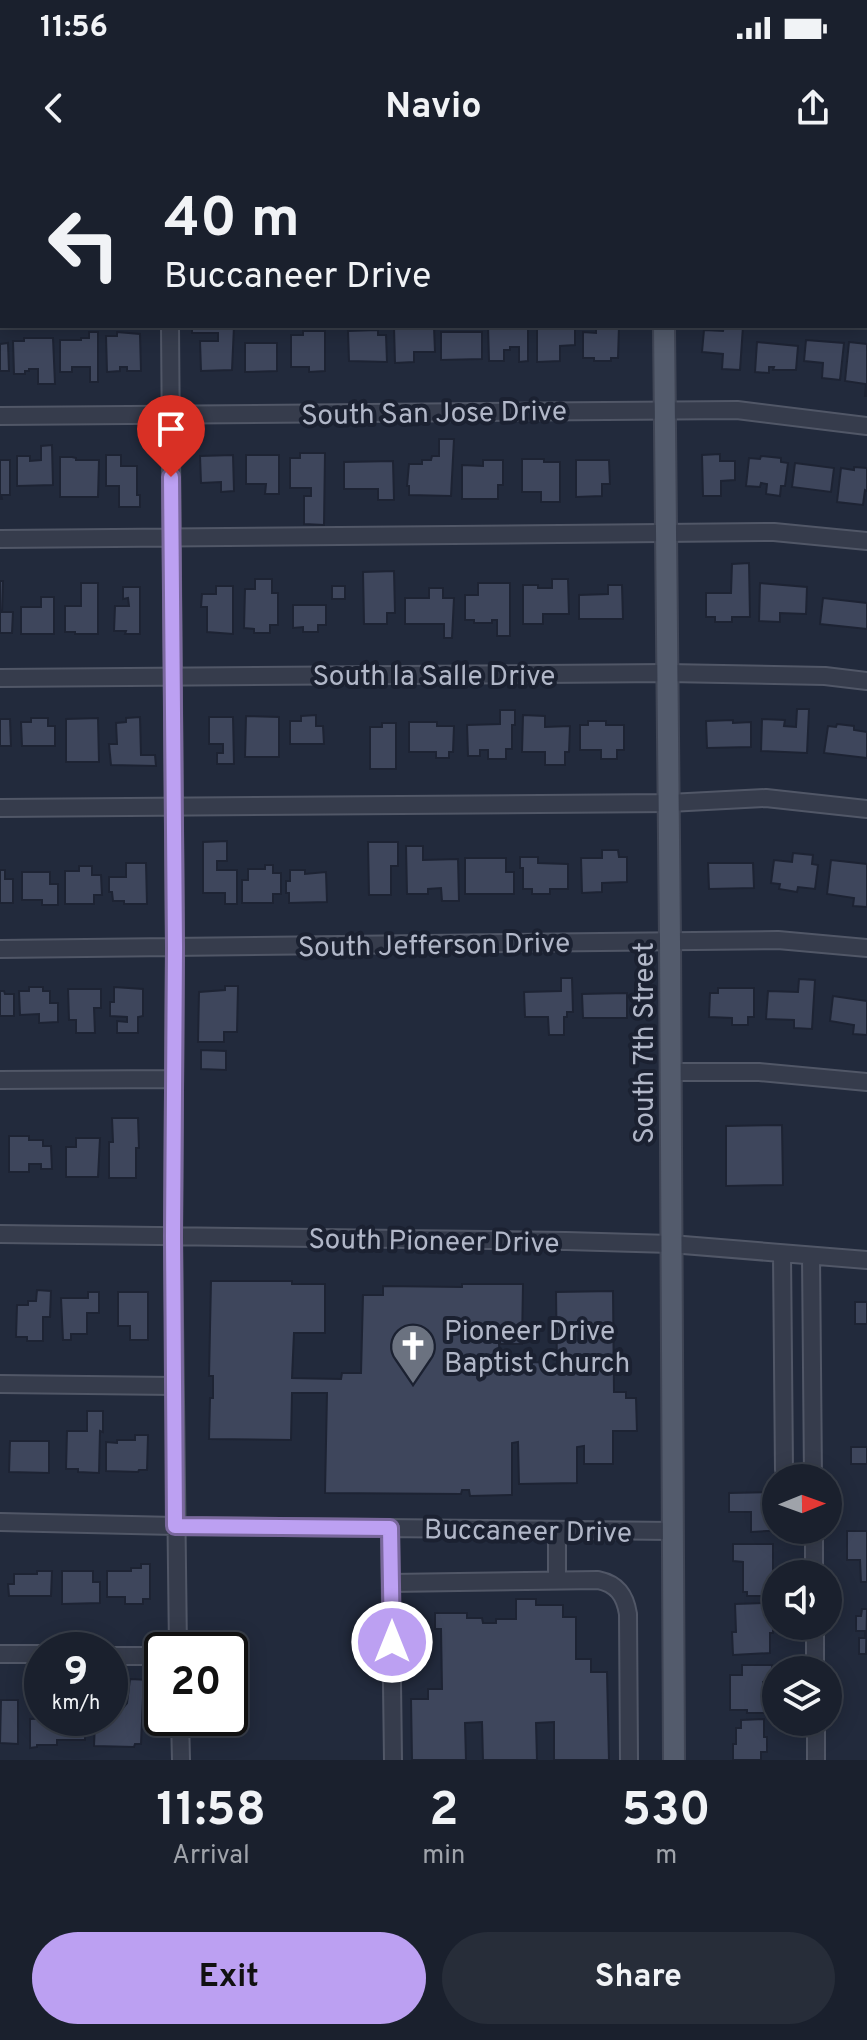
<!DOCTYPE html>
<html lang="en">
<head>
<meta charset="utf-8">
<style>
  :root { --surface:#1a202d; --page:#272d39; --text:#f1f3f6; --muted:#9fa3aa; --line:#383e49; --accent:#bca0f2 }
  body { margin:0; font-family:Overpass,sans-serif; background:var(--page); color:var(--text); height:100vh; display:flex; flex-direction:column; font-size:30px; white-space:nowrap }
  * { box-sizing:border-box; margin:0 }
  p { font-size:26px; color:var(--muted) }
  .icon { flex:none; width:44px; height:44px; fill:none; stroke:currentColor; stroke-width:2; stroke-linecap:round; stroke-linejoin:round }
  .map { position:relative; height:1600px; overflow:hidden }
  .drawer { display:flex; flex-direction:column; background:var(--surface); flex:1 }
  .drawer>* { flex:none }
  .guide { position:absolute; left:0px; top:0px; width:868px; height:168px; box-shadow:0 4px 20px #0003,0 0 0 2px var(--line); background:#1a202d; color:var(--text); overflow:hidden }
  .needle { width:52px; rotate:89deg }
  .controls { position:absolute; left:762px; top:1304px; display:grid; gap:16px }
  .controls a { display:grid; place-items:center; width:80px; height:80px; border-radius:50%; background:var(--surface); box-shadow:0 4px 20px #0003,0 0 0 2px var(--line); font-size:40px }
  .speed { position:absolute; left:24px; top:1472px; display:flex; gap:16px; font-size:40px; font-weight:700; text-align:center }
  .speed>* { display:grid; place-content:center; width:104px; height:104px; border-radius:50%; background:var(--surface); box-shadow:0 4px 20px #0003,0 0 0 2px var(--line); line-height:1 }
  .speed small { font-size:20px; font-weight:400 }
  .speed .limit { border:4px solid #111; border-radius:12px; background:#fff; color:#111 }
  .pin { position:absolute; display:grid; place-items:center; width:68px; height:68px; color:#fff; margin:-82px -34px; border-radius:50% 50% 50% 0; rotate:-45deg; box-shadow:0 0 8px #0007 }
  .pin .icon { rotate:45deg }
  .me { position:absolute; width:88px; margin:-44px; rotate:0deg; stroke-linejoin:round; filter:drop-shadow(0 0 6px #0008) }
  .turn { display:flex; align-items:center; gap:28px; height:168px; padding:0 32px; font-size:36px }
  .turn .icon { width:104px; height:104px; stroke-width:2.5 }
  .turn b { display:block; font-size:56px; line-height:68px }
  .eta { display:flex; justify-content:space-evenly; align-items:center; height:136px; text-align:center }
  .eta b { font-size:48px; font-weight:700; line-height:56px }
  .action { display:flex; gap:16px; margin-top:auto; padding:16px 32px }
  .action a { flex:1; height:92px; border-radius:48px; background:var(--accent); color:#111; font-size:32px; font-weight:700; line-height:92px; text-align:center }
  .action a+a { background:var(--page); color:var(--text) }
  .status { display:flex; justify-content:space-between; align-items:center; height:56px; padding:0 40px; background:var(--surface); direction:ltr }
  .status svg { height:22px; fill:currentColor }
  header { display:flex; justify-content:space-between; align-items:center; height:104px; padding:0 32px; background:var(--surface); font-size:36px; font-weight:700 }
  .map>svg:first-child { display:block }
</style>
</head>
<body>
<div class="status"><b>11:56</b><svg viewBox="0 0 49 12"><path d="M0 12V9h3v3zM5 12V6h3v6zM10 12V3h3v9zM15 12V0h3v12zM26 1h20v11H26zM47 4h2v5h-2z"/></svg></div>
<header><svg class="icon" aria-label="back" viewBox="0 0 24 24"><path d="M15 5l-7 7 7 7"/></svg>Navio<svg class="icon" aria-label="share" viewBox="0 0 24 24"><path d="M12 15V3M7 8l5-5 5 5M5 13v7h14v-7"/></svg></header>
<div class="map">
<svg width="867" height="1600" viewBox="0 0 867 1600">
  <rect width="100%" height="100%" fill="#222a3c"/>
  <!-- building -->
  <path fill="#3e465c" stroke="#1d2333" stroke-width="2" d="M192,166H234L232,210L201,211L200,181H218V173H192Z
    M488,166H528V201L519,202V187H510V190H504V201H489Z
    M537,166H575V185L560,186V201L537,202Z
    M596,166H619L618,198H611V201H594V198H583V172L596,173Z
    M724,166H743L740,210L722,209L723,194L702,192L704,170L723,171Z
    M394,167H434L435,192H414V202L395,203Z
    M378,170V175H386L387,202L349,201L348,171Z
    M303,171H325V211L309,212V207H291V175H303Z
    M89,172H98V222H90V207H72V212H60V180H81V178H89Z
    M117,172L140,174L141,211H127V207H120V211L107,212L106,176H117Z
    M441,172H482V199L441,200Z
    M24,178H53L55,224H38V209H29V211H25V214H14L13,181H24Z
    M806,180L844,183L840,220L822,218L823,203L804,201Z
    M757,182L798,186L796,210H773L774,207H769V213L755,212Z
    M849,182L867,184V236H865L866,224L845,221Z
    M8,183L9,211H0V184Z
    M245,183H277V211L245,212Z
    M439,279H454L451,336L409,335V326H407L409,304H422V300H431L432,296H439Z
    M52,285L53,325L17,326V296H30V301L41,300V286Z
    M300,293H325L324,365L304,364V336H311V328H290V298H300Z
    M720,294V301H735V320L721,321V336H703L702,295Z
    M106,295H121V306H137V335H140V347H119V326H106Z
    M233,295L234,331L221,332V322L201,323L200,296Z
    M246,295H279V334H265L266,324H246Z
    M761,296L781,298V302L788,303L785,326H781L780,336L766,334L767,324L761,323L760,327L746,326L749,298L760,299Z
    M60,297H72L76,298V300H99L98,337H60Z
    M522,299H544V302H560V342H541V332H522Z
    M0,300H10V335H1L2,339H0Z
    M483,300H503V325H498V339H462V305L483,306Z
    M576,300H609L610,324H602V336L576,337Z
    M393,301L394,340H378V329H344V302Z
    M795,303L834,308L831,332L792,327Z
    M854,307L867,308V331L865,330L863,345L837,342L841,308L854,310Z
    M749,403L750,457H732V462H715V457H706V433H731L732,404Z
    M394,411L395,453H387V464H364L363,412Z
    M255,419H272V433H278V465H270V473H254V469L244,468L245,429H255Z
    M552,419H568L569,454H543V464H523V425H538V428H552Z
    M0,421H3L2,452H13L12,473H0Z
    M81,423H98V474H75V472H65V446H81Z
    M478,423H510V476H497V460H492V463H474V460H465V435H478Z
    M760,423L807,427L806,454L780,453V462L759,461Z
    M608,425H622L623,459H579V435L608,434Z
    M216,426H233V474L207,472V447H201L202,434H216Z
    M332,426H345V439H332Z
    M123,427H140V474H125L126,471H114L115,446H129L128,438L123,439Z
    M429,428H443V438H454L452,478H444V464H405V438H429Z
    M41,437H54V474H21V447H41Z
    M823,438L867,443V469L820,464Z
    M293,445H326V465H318V472H303V467L293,468Z
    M797,549H809L807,593L761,591L762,559L785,560L784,566L796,567Z
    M500,550H515V565H512V589H506V599H488V590H480V596H468L467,565L500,564Z
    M316,555V566H323L324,584H290V561H301V556Z
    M523,555L545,556V567L570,566L569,592H565V605H545V592H522Z
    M246,556L279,557V597H245Z
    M140,557L141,595H155L156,606L111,605L109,584H117L116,563L126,562V558Z
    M209,557H233L234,604H217V593H223V584H209Z
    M31,558H48V566H55V586H22L21,562H31Z
    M98,558L99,602H66V559Z
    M0,559H10L11,586H0Z
    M733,560V563L751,562V587L707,588L706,561Z
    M588,561H606V565H624V590H617V599H601V590H580V565H588Z
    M409,562H437V566H454L453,592H449V598H436V592H409Z
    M382,563H396V609H370V567H382Z
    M837,564L854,566V570L867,572V598L824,593L828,566L836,567Z
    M227,681V701H217V710H237V744H225V733H203V682Z
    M368,682H398V706H391V735H369Z
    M406,686H423V700L458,699L459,741H442L441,728L428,729V734H407Z
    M602,690H618L619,697H627V722L602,723V732L582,733L581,698H602Z
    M793,693L813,695L812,704L818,705L815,729L798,727L797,732L779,729L780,724L771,723L774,700L792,702Z
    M520,697H538V703L568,704V729H550V734H532V729H523V708H520Z
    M465,698H506V712H514V734H465Z
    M831,700L867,704V747L853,746L854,738L827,734Z
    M126,703H146L147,744H124V741H113L112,732H109V717H126Z
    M708,703H753L754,728L709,729Z
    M265,705H273V713H281V734H273V743H242V720H248V709H265Z
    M79,706H92V715H101L102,735H94V744H65V711H79Z
    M0,710H5V719H13V743H0Z
    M290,710H305V714L326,712L327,742L289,743V733H286V721H290Z
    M22,712H50V724H58V745H42V740H22Z
    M561,818H572L573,852H567V857H564V875H549L548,857H525L524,832L561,831Z
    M799,819L815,820L812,869L794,868V860L766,859L768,831L798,832Z
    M225,826H238L237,872H224V882H198L199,832L225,830Z
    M29,827H43V831H50V843H58V862L39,863V854L20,855L19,831H29Z
    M114,827L143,829V856L138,857V873H117V861L127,862V857L110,856V842H114Z
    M718,828H754V857H748V865H732V858L709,857L710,833H718Z
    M68,829H101V848H94L95,873H76V860H69Z
    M0,831H4L5,834H14V856H0Z
    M627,833V858H583L582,834Z
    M833,836L867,841V875L853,874L854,865L830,861Z
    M201,890L226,891V910L201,909Z
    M112,958H138L139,988H136V1018H109V982H113Z
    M782,965L783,1025L726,1026V966Z
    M9,976H29V980H43V986H51L52,1009H41V1004H29V1012H9Z
    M76,978H100L98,1017H66V987H76Z
    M211,1121H292V1124H325V1173H294L292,1218L341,1219L342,1213H361L363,1135H383V1126L462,1127V1124H523L522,1184H499L500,1203L544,1202L543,1208H557L556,1132L613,1131L614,1232H626V1238H636L637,1271H613V1304H584V1286L577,1287V1323L519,1324L518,1282L512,1283V1335L470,1336L469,1330H462L461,1334L325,1333L327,1233H292L291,1280L209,1279L210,1238H213V1216H209Z
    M37,1130L51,1131L50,1157H43V1181H27V1177H16L17,1145H28V1141H36Z
    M88,1132H99V1153H87V1174H71V1180H63L61,1138H88Z
    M118,1132H148V1180H130V1166H118Z
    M855,1142H867V1164H855Z
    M87,1251H103V1272L100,1271L99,1313L78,1312V1309H66L67,1271H87Z
    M135,1275H148L147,1310H139L138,1312L106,1311V1282L117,1283V1280H135Z
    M10,1281H49V1313L9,1312Z
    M851,1287H867V1304H851Z
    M776,1332V1370H786L751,1372V1352H729V1333Z
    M847,1371H867V1422H861L860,1400H847Z
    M733,1384H773V1436H747V1432H743V1402L733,1401Z
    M141,1404H150V1439H143V1444H125V1437H107V1411H131V1408H141Z
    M37,1411H52L51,1436H9L8,1424H14V1414H37Z
    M62,1411H93V1422H100V1443L62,1444Z
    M516,1439H536V1445H563V1457H576V1499H591V1512H607L609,1600H554V1562L536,1563L537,1600H483L482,1562L465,1563L466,1600H412L411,1539H428V1529H442L441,1469H435V1453H467V1458H482L483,1463H496V1459H516Z
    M766,1443V1458H773V1473H770V1493L733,1495L732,1472H736L735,1444Z
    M862,1449H867L866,1494H859V1478H865V1471H856V1456H861Z
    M742,1505H772V1522H763V1532H776V1553H747V1550H730V1515H742Z
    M130,1519L150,1520L149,1538H143L141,1584H135L134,1587L94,1586L95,1562L109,1563L110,1554L117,1555L127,1543Z
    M1,1540H18V1584L0,1583Z
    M50,1558H66V1561H85V1580H57V1585H37V1587L30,1588V1559Z
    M764,1559V1577H767V1592H761V1600H733V1584H736V1568H741V1560Z"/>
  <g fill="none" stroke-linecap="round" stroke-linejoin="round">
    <!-- minor casing -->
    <g stroke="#515767" stroke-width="20">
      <path id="minor" d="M722,0L730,2
        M0,2L195,0
        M866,36H867
        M0,126H2
        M866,149H867
        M170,166L175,788L173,1076L178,1490
        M0,256L737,250L867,266
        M0,379L774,372L867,381
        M0,518L668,513L825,516L867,521
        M0,648L669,643L766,638L867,649
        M0,789L778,780L867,788
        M671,912H759L867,922
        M0,920L174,919
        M0,1074L566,1081L671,1084L867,1100
        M782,1094L784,1310
        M811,1096L813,1318
        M0,1224L174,1226
        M0,1362L175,1366L672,1371
        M390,1368L393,1600
        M557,1370V1420
        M814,1370V1414
        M391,1423L598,1420C617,1424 625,1435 628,1454L629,1600
        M815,1466V1510
        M0,1494H42
        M110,1496H162
        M180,1558L181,1600
        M816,1562V1600"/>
    </g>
    <!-- major casing -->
    <g stroke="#3f4555" stroke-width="24">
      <path id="major" d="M663,0V2
        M664,166L670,781L674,1600"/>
    </g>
    <!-- minor -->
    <use href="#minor" stroke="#363c4c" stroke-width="16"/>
    <!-- major -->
    <use href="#major" stroke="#535b6c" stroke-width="20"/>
  </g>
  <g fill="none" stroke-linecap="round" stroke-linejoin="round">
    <!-- route casing -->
    <g stroke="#7a689d" stroke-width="20">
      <path id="route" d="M171,317L175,788L173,1076L175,1366L390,1368L392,1482"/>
    </g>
    <!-- route -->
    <use href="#route" stroke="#bca0f2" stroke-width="14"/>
  </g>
  <!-- icons -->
  <defs>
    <g id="church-pin" transform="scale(2.3)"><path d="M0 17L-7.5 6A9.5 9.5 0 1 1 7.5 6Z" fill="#6b7280" stroke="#1b2131"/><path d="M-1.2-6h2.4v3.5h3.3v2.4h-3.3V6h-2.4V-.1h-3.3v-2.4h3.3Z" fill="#fff"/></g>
  </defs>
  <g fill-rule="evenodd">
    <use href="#church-pin" x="413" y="1186"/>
  </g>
  <g text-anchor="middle" stroke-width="8" stroke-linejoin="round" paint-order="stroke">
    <!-- street labels -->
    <g font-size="28" fill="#b1b7c8" stroke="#1b2131">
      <text transform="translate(434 252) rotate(-1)" y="10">South San Jose Drive</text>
      <text x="434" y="525">South la Salle Drive</text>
      <text transform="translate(434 784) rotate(-1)" y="10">South Jefferson Drive</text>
      <text transform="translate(643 883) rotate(-90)" y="10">South 7th Street</text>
      <text transform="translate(434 1080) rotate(1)" y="10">South Pioneer Drive</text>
      <text transform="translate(528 1370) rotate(1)" y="10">Buccaneer Drive</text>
    </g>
    <!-- poi labels -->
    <g font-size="28" fill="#b1b7c8" stroke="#1b2131" text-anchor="start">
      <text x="444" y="1180">Pioneer Drive<tspan x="444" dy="32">Baptist Church</tspan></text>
    </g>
  </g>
</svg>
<div class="controls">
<a><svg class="needle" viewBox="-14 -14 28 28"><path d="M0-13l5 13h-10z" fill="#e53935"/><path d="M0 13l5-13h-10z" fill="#9fa3aa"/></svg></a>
<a><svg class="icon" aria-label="sound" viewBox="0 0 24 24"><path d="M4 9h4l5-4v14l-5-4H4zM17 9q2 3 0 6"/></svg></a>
<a><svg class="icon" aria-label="layers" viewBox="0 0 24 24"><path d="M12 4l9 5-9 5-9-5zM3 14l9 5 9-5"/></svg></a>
</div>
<div class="speed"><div>9<small>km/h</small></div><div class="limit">20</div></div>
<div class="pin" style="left:171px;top:317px;background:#d93025"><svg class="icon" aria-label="arrive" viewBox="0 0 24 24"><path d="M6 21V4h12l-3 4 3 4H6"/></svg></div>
<svg class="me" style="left:392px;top:1482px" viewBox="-20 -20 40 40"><circle r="17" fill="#bca0f2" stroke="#fff" stroke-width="3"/><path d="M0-11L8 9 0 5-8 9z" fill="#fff"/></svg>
<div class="guide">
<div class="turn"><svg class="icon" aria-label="left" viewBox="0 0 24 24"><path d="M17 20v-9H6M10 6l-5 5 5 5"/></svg><div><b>40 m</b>Buccaneer Drive</div></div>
</div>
</div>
<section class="drawer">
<div class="eta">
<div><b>11:58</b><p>Arrival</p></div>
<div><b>2</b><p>min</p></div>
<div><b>530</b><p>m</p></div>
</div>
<div class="action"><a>Exit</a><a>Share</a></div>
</section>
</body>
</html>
